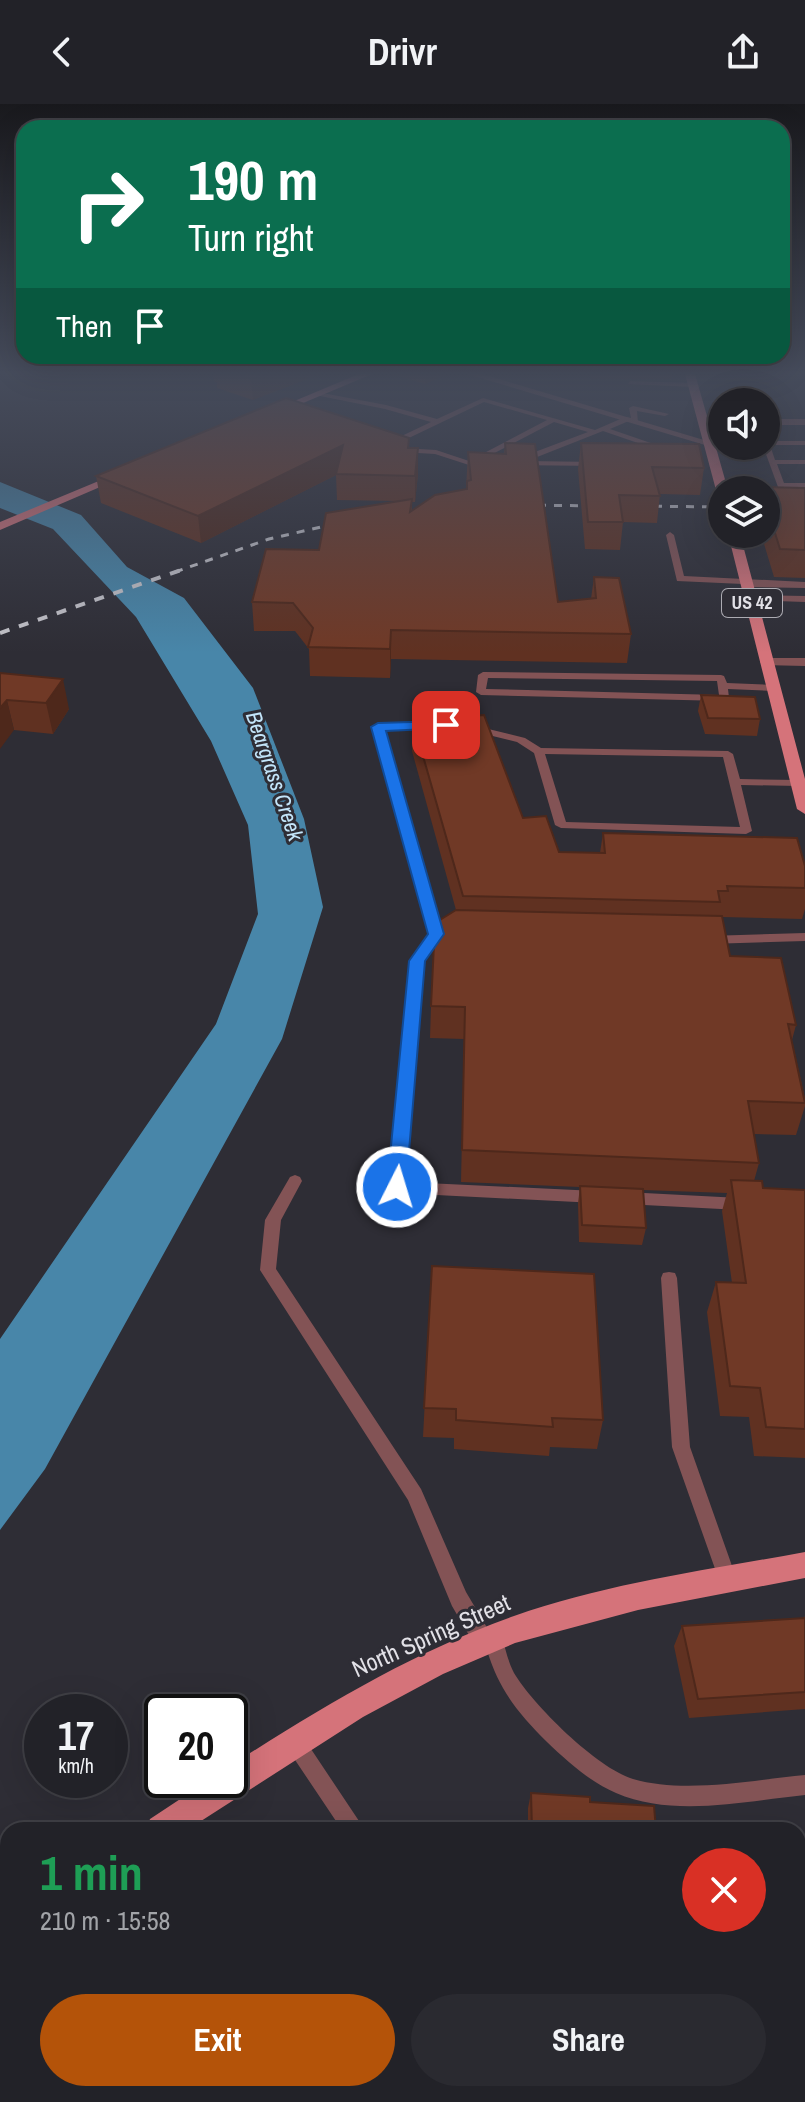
<!DOCTYPE html>
<html lang="en">
<head>
<meta charset="utf-8">
<style>
  :root { --surface:#222228; --page:#2a2a30; --text:#f1f3f6; --muted:#a2a4a8; --line:#3f3f45; --accent:#b45309 }
  body { margin:0; font-family:"Archivo Narrow",sans-serif; background:var(--page); color:var(--text); height:100vh; display:flex; flex-direction:column; font-size:30px; white-space:nowrap }
  * { box-sizing:border-box; margin:0 }
  p { font-size:26px; color:var(--muted) }
  .icon { flex:none; width:44px; height:44px; fill:none; stroke:currentColor; stroke-width:2; stroke-linecap:round; stroke-linejoin:round }
  .map { position:relative; flex:1; overflow:hidden }
  .side { position:absolute; left:0px; top:1718px; width:806px; height:280px; display:flex; flex-direction:column; background:var(--surface); border-radius:24px 24px 0 0; box-shadow:0 8px 32px #0002,0 0 0 2px var(--line) }
  .side>* { flex:none }
  .guide { position:absolute; left:16px; top:16px; width:774px; height:244px; border-radius:24px; box-shadow:0 8px 32px #0002,0 0 0 2px var(--line); background:#0b6e4f; color:#fff; overflow:hidden }
  .fabs { position:absolute; left:708px; top:284px; display:grid; gap:16px }
  .fabs a { display:grid; place-items:center; width:72px; height:72px; border-radius:50%; background:var(--surface); box-shadow:0 8px 32px #0002,0 0 0 2px var(--line); font-size:40px }
  .speed { position:absolute; left:24px; top:1590px; display:flex; gap:16px; font-size:40px; font-weight:700; text-align:center }
  .speed>* { display:grid; place-content:center; width:104px; height:104px; border-radius:50%; background:var(--surface); box-shadow:0 8px 32px #0002,0 0 0 2px var(--line); line-height:1 }
  .speed small { font-size:20px; font-weight:400 }
  .speed .limit { border:4px solid #111; border-radius:12px; background:#fff; color:#111 }
  .pin { position:absolute; display:grid; place-items:center; width:68px; height:68px; color:#fff; margin:-34px; border-radius:16px; box-shadow:0 4px 12px #0006 }
  .me { position:absolute; width:88px; margin:-44px; rotate:5deg; stroke-linejoin:round; filter:drop-shadow(0 0 6px #0008) }
  .turn { display:flex; align-items:center; gap:28px; height:168px; padding:0 40px; font-size:36px }
  .turn .icon { width:104px; height:104px; stroke-width:2.5 }
  .turn b { display:block; font-size:56px; line-height:68px }
  .then { display:flex; align-items:center; height:76px; padding:0 40px; background:#0003; gap:16px; font-size:30px }
  .round { display:grid; place-items:center; flex:none; width:84px; height:84px; border-radius:42px; background:var(--page) }
  .overview { display:flex; align-items:center; justify-content:space-between; height:136px; padding:0 40px }
  h1 { font-size:48px; font-weight:700; line-height:60px; color:#1e9e55 }
  .cta { display:flex; gap:16px; margin-top:auto; padding:16px 40px }
  .cta a { flex:1; height:92px; border-radius:48px; background:var(--accent); color:#fff; font-size:32px; font-weight:700; line-height:92px; text-align:center }
  .cta a+a { background:var(--page); color:var(--text) }
  header { display:flex; justify-content:space-between; align-items:center; height:104px; padding:0 40px; background:var(--surface); font-size:36px; font-weight:700 }
  .map>svg:first-child { display:block }
</style>
</head>
<body>
<header><svg class="icon" aria-label="back" viewBox="0 0 24 24"><path d="M15 5l-7 7 7 7"/></svg>Drivr<svg class="icon" aria-label="share" viewBox="0 0 24 24"><path d="M12 15V3M7 8l5-5 5 5M5 13v7h14v-7"/></svg></header>
<div class="map">
<svg width="805" height="1998" viewBox="0 0 805 1998">
  <rect width="100%" height="100%" fill="#2e2d35"/>
  <!-- water -->
  <path fill="#4886a9" d="M0,378L81,411L127,463L184,494L253,584L304,715L323,803L282,935L45,1365L0,1426V1235L216,920L258,810L248,721L211,637L136,513L53,425L0,404Z"/>
  <g fill="none" stroke-linecap="round" stroke-linejoin="round">
    <!-- service -->
    <path fill="#835355" fill-rule="evenodd" d="M630,277L693,279L696,281L693,283L628,280Z
      M317,288L386,301L437,315L483,294L595,326L625,313L631,314L629,304L633,302L669,310L665,312L637,307L638,319H632L631,316L610,325L674,347L667,349L603,327L527,357L597,358L601,360L600,362L511,361V357L588,328L554,318L479,357H489V361H469L435,350L401,348L397,346L401,344L436,346L469,357L547,316L484,298L390,343H387V339L431,318L385,305L315,291Z
      M766,337H805V341H770L775,356H805V360H777L784,379H805V383H778L763,342H766Z
      M670,428L674,431L684,472L805,478V484L747,483L743,480L677,477L666,431Z
      M751,491L805,492V498L748,496V492Z
      M483,568L721,571L724,572L727,579L774,581L779,584L774,587L728,585L729,594L724,597L481,591L476,588L478,571ZM488,574L717,577L719,591L486,585Z
      M431,619L436,622L435,624L384,626L442,830L423,857L405,1078L596,1087L601,1089L603,1093L601,1097L596,1099L397,1089L392,1087L390,1083L411,857L430,830L373,623L378,620Z
      M472,621L525,634L541,644L728,647L733,650L740,675L798,676L803,679L798,682L741,681L752,727L746,730L561,724L555,721L534,649L517,638L468,626V622ZM545,650L723,653L740,723L566,718Z
      M805,829V837L708,840L702,836L708,832Z
      M295,1071L300,1073L302,1077L281,1116L276,1165L421,1385L466,1488L489,1527L493,1525L500,1528C505,1541 507,1556 514,1569C533,1601 597,1664 633,1675C685,1690 752,1676 805,1671V1691C745,1697 674,1714 616,1689C590,1678 567,1657 547,1638C518,1609 499,1586 487,1546L477,1545L452,1502L408,1396L260,1166L265,1116L290,1073Z
      M625,1088L740,1094L745,1096L747,1100L745,1104L740,1106L625,1100L620,1098L618,1094L620,1090Z
      M669,1168L675,1169L677,1174L690,1343L737,1476L735,1482L728,1485L721,1482L719,1476L672,1343L661,1174L663,1169Z
      M294,1627L301,1630L365,1726H342L287,1644L284,1637L287,1630Z
      M798,1878H805V1900H798Z
      M375,1990H399V1998H375Z
      M766,1990H790L791,1998H767Z"/>
    <!-- minor -->
    <path fill="#835355" fill-rule="evenodd" d="M467,270H482L714,339L705,341Z
      M703,315H722V321L699,320V316Z
      M766,315H805V321H766Z
      M767,554H805V562L762,561L760,558Z"/>
    <!-- primary -->
    <path fill="#d5737a" fill-rule="evenodd" d="M359,270H372L277,310L268,308Z
      M685,270H695L728,386H722V389L716,386Z
      M118,369L128,371L0,426V418Z
      M728,430H740L805,675V710L797,705Z
      M805,1448V1474L638,1506L515,1539L443,1570L363,1613L187,1726H146L150,1715L209,1676H230V1662C320,1604 413,1548 514,1512C608,1479 708,1466 805,1448Z
      M8,1801V1833L0,1837V1805Z"/>
    <!-- rail-far1 -->
    <path stroke="#c6c5cb" stroke-width="3" stroke-dasharray="8 8" stroke-linecap="butt" d="M522,401L602,402
      M638,402L722,403
      M175,468L269,435L347,417"/>
    <!-- rail -->
    <path stroke="#c6c5cb" stroke-width="4" stroke-dasharray="10 10" stroke-linecap="butt" d="M0,529L181,466"/>
  </g>
  <!-- wall -->
  <path fill="#603121" d="M213,270H320L253,296L217,284V278L214,277Z
    M391,270H447L425,280Z
    M590,270H672V275H590Z
    M409,334V344H418V370L415,398H412V407L466,385L468,348L504,350L505,339L558,498L591,495L594,473L631,530L627,559L391,555L390,574L310,572L309,545L295,527H254L252,498L319,446L398,397L337,396L336,371L201,439L101,399L96,372Z
    M581,339L704,364L700,391L660,390L657,419L623,418L620,446L585,445L578,365Z
    M761,383L805,384V474L774,473L761,430H766V386H760Z
    M0,569L69,605L53,630L14,626Z
    M701,591L760,615L757,632L705,630L698,607Z
    M413,617L523,714L559,748L600,749L603,729L805,762V805L802,815L722,813L730,852L796,921L792,936L805,995V1002L796,1031L754,1030L759,1059L754,1077L763,1084L805,1086V1354L754,1352L749,1313L720,1312L707,1208L716,1178L732,1179L722,1107L727,1089L643,1086L646,1124L642,1141L579,1138L578,1099L580,1083L461,1078L464,935L430,934L431,902L456,806L412,647Z
    M432,1162L603,1316L597,1345L550,1343L549,1352L454,1345V1334L423,1333Z
    M805,1512V1605L689,1614L674,1542L682,1522L804,1514Z
    M531,1689L590,1698L656,1726H528V1704Z"/>
  <!-- shaded-wall -->
  <path fill="#4e281b" d="M264,270H320L253,296L251,275Z
    M426,270H447L425,280Z
    M343,341L336,371L201,439L198,412Z
    M418,344V370L415,398V372Z
    M391,526V555L390,574V545Z
    M63,575L69,605L53,630L46,599Z
    M7,596L14,626L0,645V604Z
    M267,1990H272V1998H267Z"/>
  <!-- building -->
  <path fill="#703926" stroke="#4e281b" stroke-width="2" d="M236,270H264L251,275Z
    M286,294L409,334L408,344H418L415,372L336,370L343,341L198,412L96,372Z
    M505,339L535,340L558,498L596,494L594,473L619,474L631,530L391,526L390,545L308,543L313,524L293,499L252,498L266,445L319,446L326,409L412,395L410,408L435,391L467,385V377L471,376L468,348L506,350Z
    M581,339L699,340L704,364L652,363L660,392L619,391L623,418H588Z
    M761,383L805,384V446L780,445L766,400V386H762Z
    M0,569L63,575L46,599L7,596L0,604Z
    M701,591L755,593L760,615L708,614Z
    M484,611L523,714L546,712L559,748L605,749L603,729L797,734L805,762V784L727,782L728,787H718L720,798L463,792L413,617Z
    M456,806L722,812L730,852L781,854L796,921L788,920L805,999L748,997L759,1059L462,1046L465,903L431,902L435,819Z
    M731,1076L762,1077L763,1084L805,1086V1325L766,1323L760,1284L730,1282L716,1178L746,1179Z
    M580,1082L643,1085L646,1124L582,1121Z
    M432,1162L594,1170L603,1316L552,1314L553,1323L456,1316V1305L424,1304Z
    M805,1514V1588L698,1595L682,1522Z
    M531,1689L590,1693V1698L654,1702L656,1726H532Z
    M116,1990H267V1998H116Z"/>
  <!-- sky -->
  <linearGradient id="sky" x2="0" y2="1"><stop stop-color="#19191d"/><stop offset="0.49" stop-color="#464c5c"/><stop offset="1" stop-color="#464c5c" stop-opacity="0"/></linearGradient>
  <rect width="805" height="549" fill="url(#sky)"/>
  <!-- route -->
  <path fill="#1a73e8" stroke="#114b97" stroke-width="2" d="M446,617L452,621L450,624L386,627L444,830L425,857L406,1083L397,1090L387,1083L409,857L428,830L371,623L378,619Z"/>
  <g text-anchor="middle" stroke-width="6" stroke-linejoin="round" paint-order="stroke">
    <!-- shield labels -->
    <rect fill="#2e2d35" stroke="#acabb2" stroke-width="2" x="722" y="485" width="60" height="28" rx="6"/>
    <g font-size="18" font-weight="bold" fill="#e2e1e7">
      <text x="752" y="505">US 42</text>
    </g>
    <!-- water labels -->
    <g font-size="22" font-style="italic" fill="#c3e5fa" stroke="#2e2d35">
      <text transform="translate(275 672) rotate(71)" y="8">Beargrass Creek</text>
    </g>
    <!-- near-street labels -->
    <g font-size="24" fill="#e2e1e7" stroke="#2e2d35">
      <text transform="translate(431 1532) rotate(-24)" y="8">North Spring Street</text>
    </g>
  </g>
</svg>
<div class="fabs">
<a><svg class="icon" aria-label="sound" viewBox="0 0 24 24"><path d="M4 9h4l5-4v14l-5-4H4zM17 9q2 3 0 6"/></svg></a>
<a><svg class="icon" aria-label="layers" viewBox="0 0 24 24"><path d="M12 4l9 5-9 5-9-5zM3 14l9 5 9-5"/></svg></a>
</div>
<div class="speed"><div>17<small>km/h</small></div><div class="limit">20</div></div>
<div class="pin" style="left:446px;top:621px;background:#d93025"><svg class="icon" aria-label="arrive" viewBox="0 0 24 24"><path d="M6 21V4h12l-3 4 3 4H6"/></svg></div>
<svg class="me" style="left:397px;top:1083px" viewBox="-20 -20 40 40"><circle r="17" fill="#1a73e8" stroke="#fff" stroke-width="3"/><path d="M0-11L8 9 0 5-8 9z" fill="#fff"/></svg>
<div class="guide">
<div class="turn"><svg class="icon" aria-label="right" viewBox="0 0 24 24"><path d="M7 20v-9h11M14 6l5 5-5 5"/></svg><div><b>190 m</b>Turn right</div></div>
<div class="then">Then<svg class="icon" aria-label="arrive" viewBox="0 0 24 24"><path d="M6 21V4h12l-3 4 3 4H6"/></svg></div>
</div>
<section class="side">
<div class="overview"><div><h1>1 min</h1><p>210 m · 15:58</p></div><a class="round" style="background:#d93025;color:#fff"><svg class="icon" aria-label="close" viewBox="0 0 24 24"><path d="M6 6l12 12M18 6L6 18"/></svg></a></div>
<div class="cta"><a>Exit</a><a>Share</a></div>
</section>
</div>
</body>
</html>
